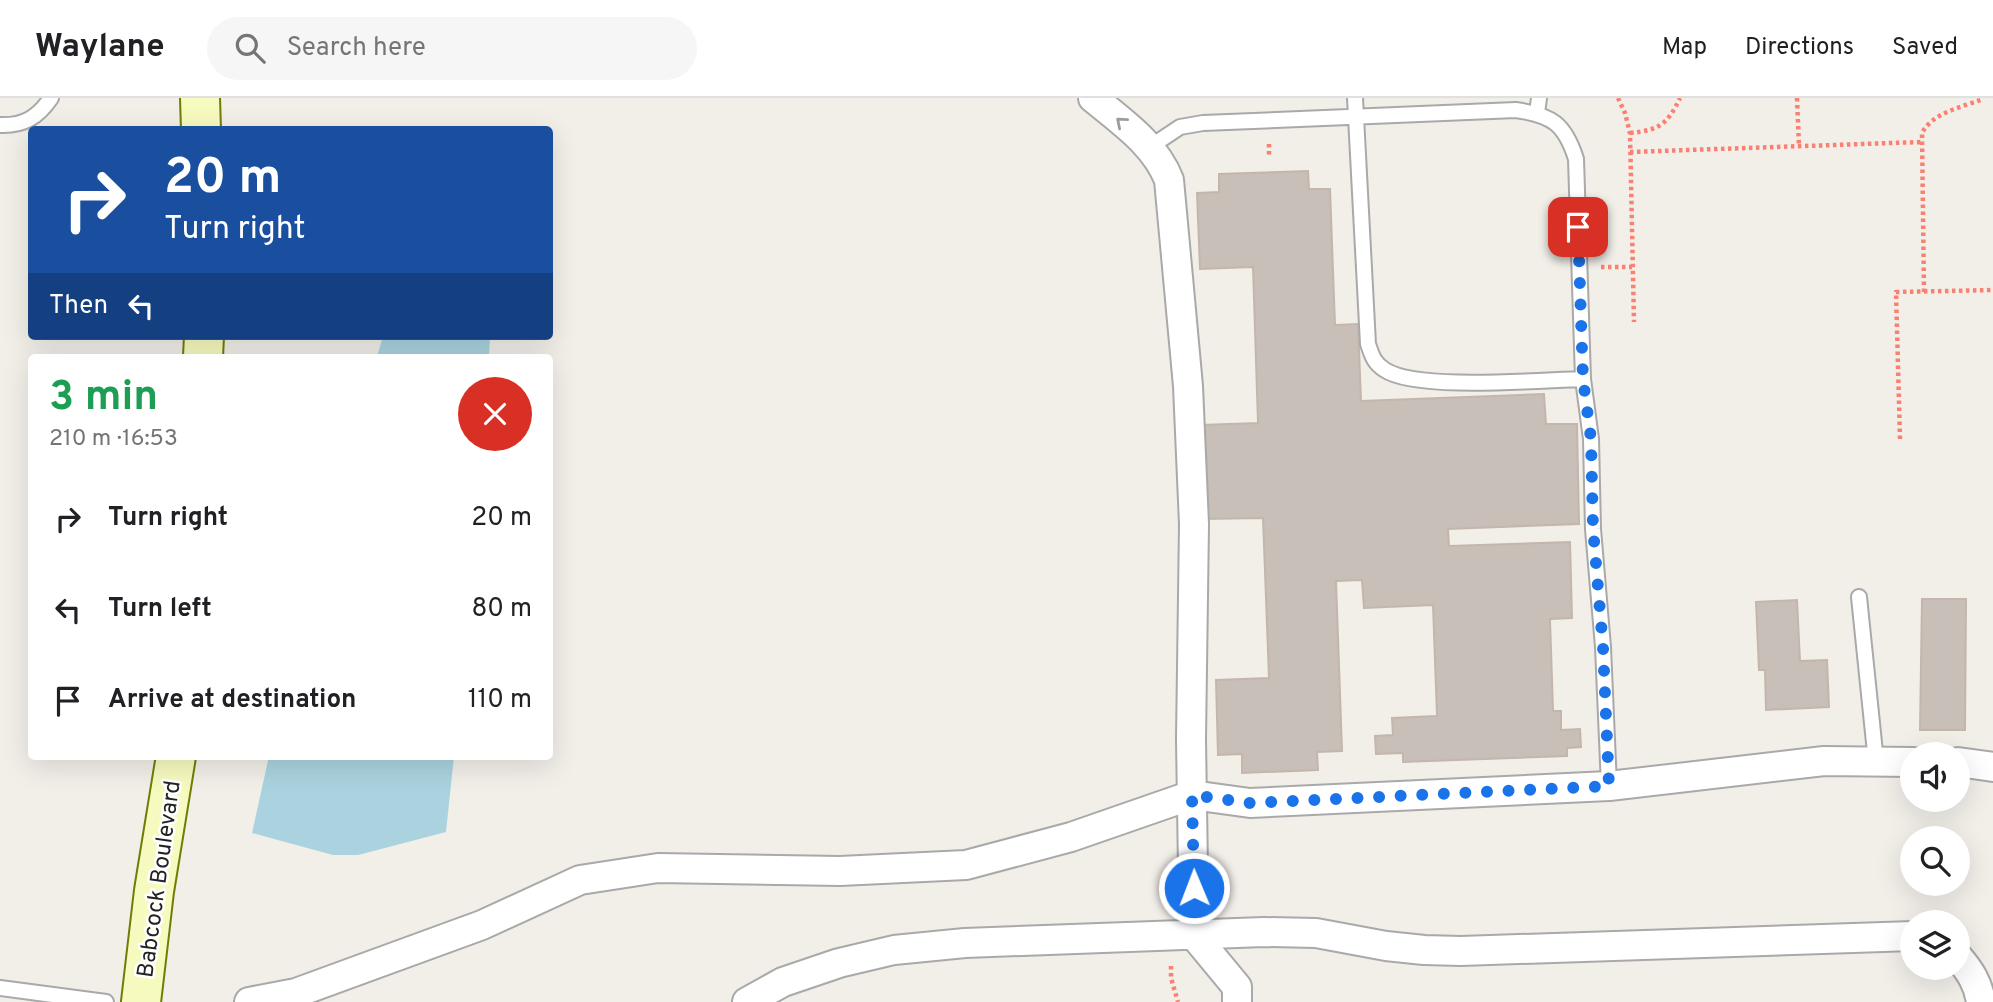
<!DOCTYPE html>
<html lang="en">
<head>
<meta charset="utf-8">
<style>
  :root { --surface:#fff; --page:#f6f6f6; --text:#202124; --muted:#757577; --line:#e0e0e0 }
  body { margin:0; font-family:Overpass,sans-serif; background:var(--page); color:var(--text); height:100vh; display:flex; flex-direction:column; font-size:26px; white-space:nowrap }
  * { box-sizing:border-box; margin:0 }
  p { font-size:23px; color:var(--muted) }
  .icon { flex:none; width:38px; height:38px; fill:none; stroke:currentColor; stroke-width:2; stroke-linecap:round; stroke-linejoin:round }
  .map { position:relative; flex:1; overflow:hidden }
  .sheet { position:absolute; left:28px; top:256px; width:525px; height:406px; display:flex; flex-direction:column; background:var(--surface); border-radius:7px; box-shadow:0 7px 28px #0002 }
  .sheet>* { flex:none }
  .top-card { position:absolute; left:28px; top:28px; width:525px; height:214px; border-radius:7px; box-shadow:0 7px 28px #0002; background:#1a4fa0; color:#fff; overflow:hidden }
  .buttons { position:absolute; left:1900px; top:644px; display:grid; gap:14px }
  .buttons a { display:grid; place-items:center; width:70px; height:70px; border-radius:50%; background:var(--surface); box-shadow:0 7px 28px #0002; font-size:35px }
  .pin { position:absolute; display:grid; place-items:center; width:60px; height:60px; color:#fff; margin:-30px; border-radius:14px; box-shadow:0 4px 10px #0006 }
  .me { position:absolute; width:77px; margin:-38px; rotate:359deg; stroke-linejoin:round; filter:drop-shadow(0 0 5px #0008) }
  .turn { display:flex; align-items:center; gap:24px; height:147px; padding:0 21px; font-size:32px }
  .turn .icon { width:91px; height:91px; stroke-width:2.5 }
  .turn b { display:block; font-size:49px; line-height:60px }
  .then { display:flex; align-items:center; height:66px; padding:0 21px; background:#0003; gap:14px; font-size:26px }
  .round { display:grid; place-items:center; flex:none; width:74px; height:74px; border-radius:37px; background:var(--page) }
  .headline { display:flex; align-items:center; justify-content:space-between; height:119px; padding:0 21px }
  h1 { font-size:42px; font-weight:700; line-height:52px; color:#1e9e55 }
  ul { padding:0; list-style:none }
  li { display:flex; align-items:center; gap:21px; height:91px; padding:0 21px }
  li div { flex:1 }
  li b { display:block; font-size:26px }
  li em { font-style:normal }
  header { display:flex; align-items:center; gap:42px; box-sizing:border-box; height:98px; padding:0 35px; background:var(--surface); border-bottom:2px solid var(--line) }
  header strong { font-size:33px }
  nav { display:flex; gap:38px; margin-inline-start:auto; font-size:24px }
  .search { width:490px; height:63px; background:var(--page); display:flex; align-items:center; gap:18px; box-sizing:border-box; padding:0 24px; border-radius:38px; color:var(--muted); font-size:26px }
  .map>svg:first-child { display:block }
</style>
</head>
<body>
<header>
<strong>Waylane</strong>
<div class="search"><svg class="icon" aria-label="search" viewBox="0 0 24 24"><circle cx="10" cy="10" r="6"/><path d="M15 15l6 6"/></svg>Search here</div>
<nav><a>Map</a><a>Directions</a><a>Saved</a></nav>
</header>
<div class="map">
<svg width="1993" height="904" viewBox="0 0 1993 904">
  <rect width="100%" height="100%" fill="#f2efe9"/>
  <!-- water -->
  <path fill="#aad3df" d="M383,238H490L489,259H377Z
    M269,658H454L446,734L358,757H333L252,735Z"/>
  <!-- building -->
  <path fill="#c7bfb8" stroke="#c4b6ab" stroke-width="2" d="M1308,73L1309,91H1330L1335,227L1358,226L1361,303L1544,296L1546,326H1577L1579,426L1448,431L1449,448L1570,444L1572,520L1550,521L1553,613H1561V632L1580,631L1581,649L1567,650V658L1403,664V655L1376,656L1375,638L1393,637L1392,620L1437,618L1433,507L1364,510L1362,482L1336,483L1342,653L1317,654L1318,672L1242,675V656L1218,657L1216,582L1269,580L1263,420L1204,421L1201,327L1258,325L1253,169L1200,171L1197,95L1219,94V76Z
    M1922,501H1966L1965,632H1920Z
    M1797,502L1800,563L1827,562L1829,609L1766,612L1765,572H1759L1756,504Z"/>
  <g fill="none" stroke-linecap="round" stroke-linejoin="round">
    <!-- lane casing -->
    <g stroke="#a9a9a9" stroke-width="18">
      <path id="lane" d="M1355,0L1368,246C1372,258 1374,265 1385,272C1417,293 1540,282 1583,281
        M1537,15L1539,0
        M0,27C24,28 38,19 51,0
        M1150,49L1180,29L1203,25L1516,12C1552,17 1565,26 1576,61L1583,281L1591,341L1593,431L1603,549L1609,688
        M1859,499L1876,664
        M0,890L106,904"/>
    </g>
    <!-- street casing -->
    <g stroke="#a9a9a9" stroke-width="32">
      <path id="street" d="M1093,0C1122,24 1155,46 1169,82L1188,288L1194,426L1191,641L1194,837L1237,889V904
        M1958,664L1993,669
        M1958,859C1970,873 1978,885 1981,904
        M249,904L296,895L482,827L580,782L658,770L840,773L966,767L1071,739L1192,697L1250,705L1609,688L1824,663L1913,664
        M747,904L783,884L839,865L894,852L965,845L1264,834L1316,835L1386,848L1424,852L1461,853L1913,838"/>
    </g>
    <!-- secondary casing -->
    <g stroke="#707d05" stroke-width="42">
      <path id="secondary" d="M200,0L201,32
        M203,259L204,238
        M141,904L154,793L176,658"/>
    </g>
    <!-- path -->
    <path stroke="#fa8072" stroke-width="4.5" stroke-dasharray="3.5 3.5" stroke-linecap="butt" d="M1618,0L1625,15L1630,35L1634,224
      M1797,0L1799,48
      M1630,35C1659,32 1667,27 1680,0
      M1269,46V58
      M1630,54L1921,44
      M1601,169H1632
      M1924,194L1922,35C1933,14 1963,9 1983,1
      M1900,341L1896,194L1993,192
      M1171,868V880L1178,904"/>
    <!-- lane -->
    <use href="#lane" stroke="#fff" stroke-width="14"/>
    <!-- street -->
    <use href="#street" stroke="#fff" stroke-width="28"/>
    <!-- secondary -->
    <use href="#secondary" stroke="#f7fabf" stroke-width="38"/>
  </g>
  <!-- one-way arrows -->
  <defs><path id="oneway-chevron" d="M-2-3.5L2.5 0L-2 3.5" fill="none" stroke-width="1.6" stroke-linecap="round" stroke-linejoin="round" transform="scale(1.75)"/></defs>
  <use stroke="#9c9c9c" href="#oneway-chevron" transform="translate(1121 24) rotate(-139)"/>
  <g fill="none" stroke-linecap="round" stroke-linejoin="round">
    <!-- route -->
    <path stroke="#1a73e8" stroke-width="12" stroke-dasharray="0 21.6" d="M1194,790L1192,697L1250,705L1609,688L1603,549L1593,430L1591,341L1583,281L1578,129"/>
  </g>
  <g text-anchor="middle" stroke-width="5" stroke-linejoin="round" paint-order="stroke">
    <!-- street labels -->
    <g font-size="23" fill="#222" stroke="#fff">
      <text transform="translate(158 781) rotate(-82)" y="8">Babcock Boulevard</text>
    </g>
  </g>
</svg>
<div class="buttons">
<a><svg class="icon" aria-label="sound" viewBox="0 0 24 24"><path d="M4 9h4l5-4v14l-5-4H4zM17 9q2 3 0 6"/></svg></a>
<a><svg class="icon" aria-label="search" viewBox="0 0 24 24"><circle cx="10" cy="10" r="6"/><path d="M15 15l6 6"/></svg></a>
<a><svg class="icon" aria-label="layers" viewBox="0 0 24 24"><path d="M12 4l9 5-9 5-9-5zM3 14l9 5 9-5"/></svg></a>
</div>
<div class="pin" style="left:1578px;top:129px;background:#d93025"><svg class="icon" aria-label="arrive" viewBox="0 0 24 24"><path d="M6 21V4h12l-3 4 3 4H6"/></svg></div>
<svg class="me" style="left:1194px;top:790px" viewBox="-20 -20 40 40"><circle r="17" fill="#1a73e8" stroke="#fff" stroke-width="3"/><path d="M0-11L8 9 0 5-8 9z" fill="#fff"/></svg>
<div class="top-card">
<div class="turn"><svg class="icon" aria-label="right" viewBox="0 0 24 24"><path d="M7 20v-9h11M14 6l5 5-5 5"/></svg><div><b>20 m</b>Turn right</div></div>
<div class="then">Then<svg class="icon" aria-label="left" viewBox="0 0 24 24"><path d="M17 20v-9H6M10 6l-5 5 5 5"/></svg></div>
</div>
<section class="sheet">
<div class="headline"><div><h1>3 min</h1><p>210 m · 16:53</p></div><a class="round" style="background:#d93025;color:#fff"><svg class="icon" aria-label="close" viewBox="0 0 24 24"><path d="M6 6l12 12M18 6L6 18"/></svg></a></div>
<ul>
<li><svg class="icon" aria-label="right" viewBox="0 0 24 24"><path d="M7 20v-9h11M14 6l5 5-5 5"/></svg><div><b>Turn right</b></div><em>20 m</em></li>
<li><svg class="icon" aria-label="left" viewBox="0 0 24 24"><path d="M17 20v-9H6M10 6l-5 5 5 5"/></svg><div><b>Turn left</b></div><em>80 m</em></li>
<li><svg class="icon" aria-label="arrive" viewBox="0 0 24 24"><path d="M6 21V4h12l-3 4 3 4H6"/></svg><div><b>Arrive at destination</b></div><em>110 m</em></li>
</ul>
</section>
</div>
</body>
</html>
